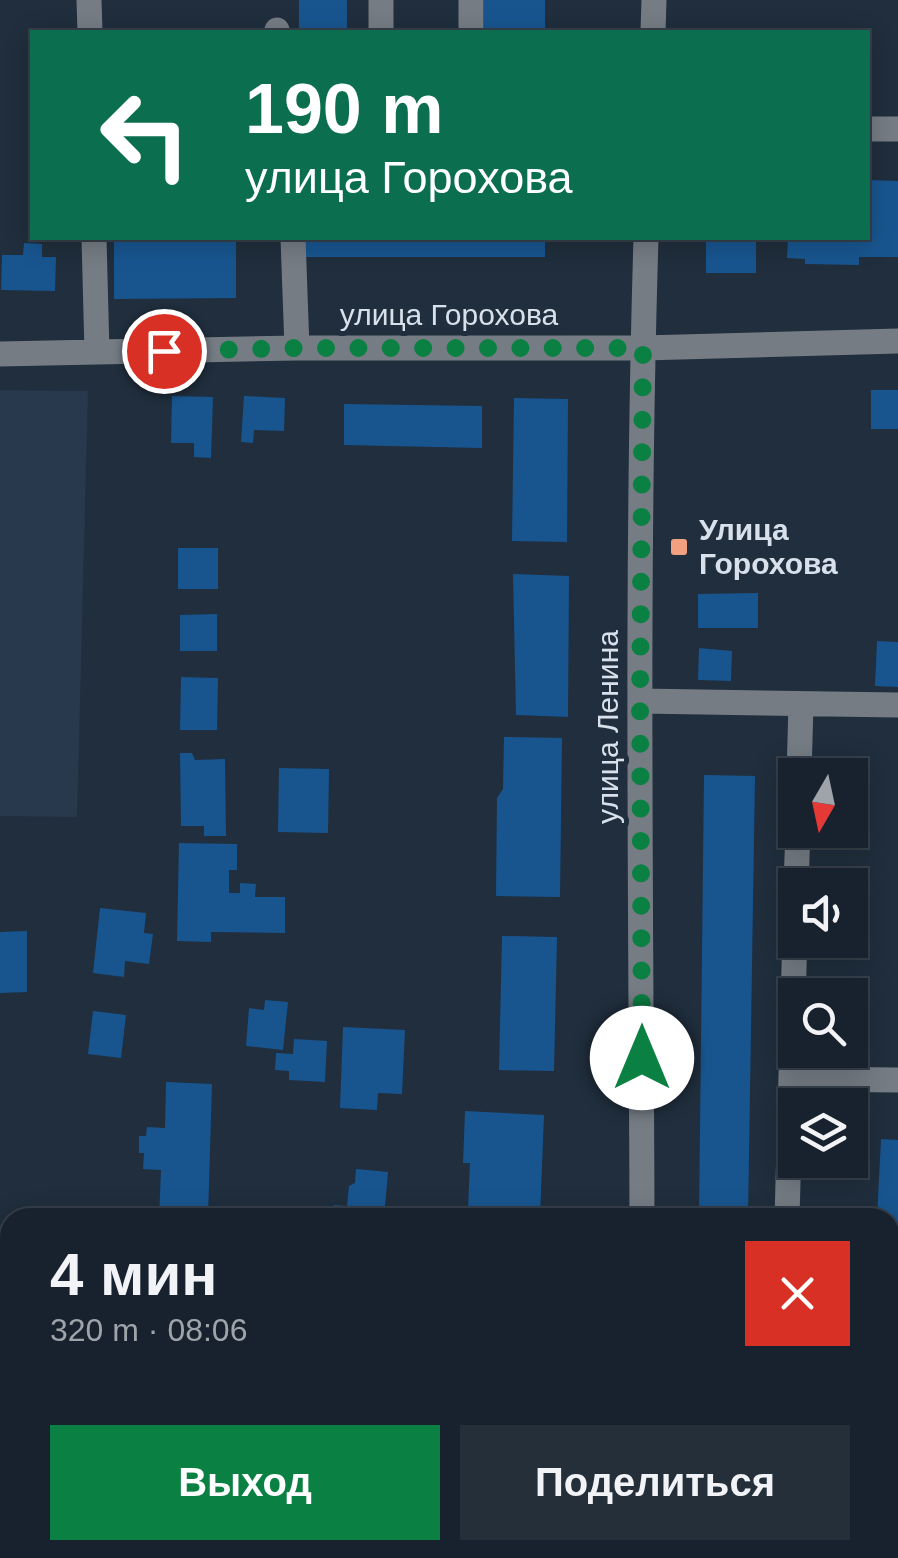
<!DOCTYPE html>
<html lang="ru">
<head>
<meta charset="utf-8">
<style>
  :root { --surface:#18222e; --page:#252f3a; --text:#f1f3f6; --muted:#9fa4aa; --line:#363f4a; --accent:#0b8043 }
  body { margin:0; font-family:Arial,sans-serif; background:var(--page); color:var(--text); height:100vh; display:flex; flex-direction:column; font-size:38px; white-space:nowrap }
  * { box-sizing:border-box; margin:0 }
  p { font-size:32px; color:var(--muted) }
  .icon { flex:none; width:55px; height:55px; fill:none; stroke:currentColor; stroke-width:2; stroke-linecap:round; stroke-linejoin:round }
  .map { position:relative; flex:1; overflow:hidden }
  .sheet { position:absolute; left:0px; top:1208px; width:900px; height:352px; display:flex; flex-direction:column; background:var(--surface); border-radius:30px 30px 0 0; box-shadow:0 5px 25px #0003,0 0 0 2px var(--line) }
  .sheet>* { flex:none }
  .hud { position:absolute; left:30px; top:30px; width:840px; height:210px; border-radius:0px; box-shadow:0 5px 25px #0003,0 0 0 2px var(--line); background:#0b6e4f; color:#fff; overflow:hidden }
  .needle { width:65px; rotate:189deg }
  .fabs { position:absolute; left:778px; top:758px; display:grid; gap:20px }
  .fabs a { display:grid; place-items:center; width:90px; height:90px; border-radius:0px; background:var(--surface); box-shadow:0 5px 25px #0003,0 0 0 2px var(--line); font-size:50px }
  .pin { position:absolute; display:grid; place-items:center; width:85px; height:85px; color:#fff; margin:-42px; border:5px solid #fff; border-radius:50%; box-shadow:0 2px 10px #0007 }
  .me { position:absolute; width:110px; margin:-55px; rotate:0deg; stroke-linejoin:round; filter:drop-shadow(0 0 8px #0008) }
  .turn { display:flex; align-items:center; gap:35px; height:210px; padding:0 50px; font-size:45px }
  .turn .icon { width:130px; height:130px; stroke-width:2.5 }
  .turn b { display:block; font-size:70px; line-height:85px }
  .round { display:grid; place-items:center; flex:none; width:105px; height:105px; border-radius:0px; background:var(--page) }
  .head { display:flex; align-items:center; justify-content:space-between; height:170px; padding:0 50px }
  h1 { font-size:60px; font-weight:800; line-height:75px }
  .button { display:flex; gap:20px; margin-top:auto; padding:20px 50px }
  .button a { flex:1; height:115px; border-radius:0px; background:var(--accent); color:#fff; font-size:40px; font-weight:800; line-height:115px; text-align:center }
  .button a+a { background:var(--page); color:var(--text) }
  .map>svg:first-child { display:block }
</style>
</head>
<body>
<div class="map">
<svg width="898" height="1558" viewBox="0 0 898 1558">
  <rect width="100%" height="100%" fill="#202e3d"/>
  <!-- built -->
  <path fill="#28394d" d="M0,390L88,391L77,817L0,816Z"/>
  <!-- building -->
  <path fill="#18558f" d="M299,0H347V32H299Z
    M484,0H545V32H484Z
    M868,180L898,181V257H859V265L805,264V259L787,258L788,238H868Z
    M236,238V298L114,299V239Z
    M302,238H545V257H302Z
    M706,238H756V273H706Z
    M24,243L42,244V257H56L55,291L1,290L2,255H23Z
    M871,390H898V429H871Z
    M172,396L213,397L211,458L194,457V443H171Z
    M244,396L285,398L284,431L254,430L253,443L241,442Z
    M514,398L568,399L567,542L512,541Z
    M344,404L482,406V448L344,445Z
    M178,548H218V589H178Z
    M513,574L569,576L568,717L516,715Z
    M758,593V628H698V594Z
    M217,614V651H180V615Z
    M877,641L898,642V687L875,686Z
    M699,648L732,651L731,681L698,680Z
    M181,677L218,678L217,730H180Z
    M504,737L562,738L560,897L496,896L497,798L503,789Z
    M180,753H192L195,760L225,759L226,836H204V826H181Z
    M279,768L329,769L328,833L278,832Z
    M704,775L755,776L748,1218H699Z
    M179,843L237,844V870H229V893H240V883L256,884L255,897H285V933L211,932V942L177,941Z
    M100,908L146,913L144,933L153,934L149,964L125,961L124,977L93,973Z
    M27,931V992L0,993V932Z
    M502,936L557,937L554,1071L499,1070Z
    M265,1000L288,1002L283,1050L246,1046L249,1008L264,1010Z
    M93,1011L126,1015L121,1058L88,1054Z
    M343,1027L405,1030L402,1094L378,1093L377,1110L340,1108Z
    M294,1039L327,1041L325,1082L289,1080V1071L275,1070L276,1053L293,1054Z
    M166,1082L212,1084L208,1218H159L161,1170L143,1169L144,1153H139V1136H146L147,1127L165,1128Z
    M465,1111L544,1115L540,1218H480V1210L468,1209L470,1163H463Z
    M881,1139L898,1140V1248H890V1218H877Z
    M356,1169L388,1172L384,1218H333L334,1205L347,1206L349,1186L355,1183Z
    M416,1550H461L475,1558H412Z
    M678,1550H718V1558H677Z"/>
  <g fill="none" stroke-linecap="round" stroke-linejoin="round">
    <!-- minor -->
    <path stroke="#757c84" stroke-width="25" d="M89,0L90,32
      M277,30V32
      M381,32V0
      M471,32V0
      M653,32L654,0
      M868,129H898
      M94,238L97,352
      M293,238L297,348
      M0,354L297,348H643L898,341
      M640,701L898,705
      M799,775L801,704
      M796,885L798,830
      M791,1079L898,1080
      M642,1218C641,891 636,564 646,238
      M787,1218L795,933
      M639,1558V1550"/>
  </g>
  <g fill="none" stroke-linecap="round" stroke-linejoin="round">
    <!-- route -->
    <path stroke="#0b8043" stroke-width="18" stroke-dasharray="0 32.4" d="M164,351L297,348H643L640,701L642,1058"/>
  </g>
  <!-- markers -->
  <rect fill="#f3a081" stroke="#202e3d" stroke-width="4" x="669" y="537" width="20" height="20" rx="5"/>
  <g text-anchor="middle" stroke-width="10" stroke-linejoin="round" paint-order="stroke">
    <!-- street labels -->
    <g font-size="30" fill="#d8e1eb" stroke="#202e3d">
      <text x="449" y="325">улица Горохова</text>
      <text transform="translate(608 727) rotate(-90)" y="10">улица Ленина</text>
    </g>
    <!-- poi labels -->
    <g font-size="30" font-weight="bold" fill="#d8e1eb" stroke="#202e3d" text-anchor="start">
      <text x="699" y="540">Улица<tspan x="699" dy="34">Горохова</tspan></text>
    </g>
  </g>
</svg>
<div class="fabs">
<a><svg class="needle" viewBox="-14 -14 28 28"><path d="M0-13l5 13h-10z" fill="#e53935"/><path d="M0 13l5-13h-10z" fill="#9fa4aa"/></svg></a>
<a><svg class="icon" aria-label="sound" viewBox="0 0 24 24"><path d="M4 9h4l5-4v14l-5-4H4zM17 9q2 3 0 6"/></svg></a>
<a><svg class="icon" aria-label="search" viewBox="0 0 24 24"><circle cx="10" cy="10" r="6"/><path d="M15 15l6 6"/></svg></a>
<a><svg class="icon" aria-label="layers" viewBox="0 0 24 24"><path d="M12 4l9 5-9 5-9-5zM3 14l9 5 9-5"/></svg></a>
</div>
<div class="pin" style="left:164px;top:351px;background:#d93025"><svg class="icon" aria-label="arrive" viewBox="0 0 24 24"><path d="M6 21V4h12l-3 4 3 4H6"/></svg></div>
<svg class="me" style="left:642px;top:1058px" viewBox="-20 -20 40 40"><circle r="19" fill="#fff"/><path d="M0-13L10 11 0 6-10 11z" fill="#0b8043"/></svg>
<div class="hud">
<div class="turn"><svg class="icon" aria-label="left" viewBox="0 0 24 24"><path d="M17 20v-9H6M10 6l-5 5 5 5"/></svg><div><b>190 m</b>улица Горохова</div></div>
</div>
<section class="sheet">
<div class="head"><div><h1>4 мин</h1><p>320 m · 08:06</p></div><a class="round" style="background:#d93025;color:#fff"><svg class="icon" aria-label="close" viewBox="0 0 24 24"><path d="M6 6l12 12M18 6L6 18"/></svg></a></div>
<div class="button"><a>Выход</a><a>Поделиться</a></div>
</section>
</div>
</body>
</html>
